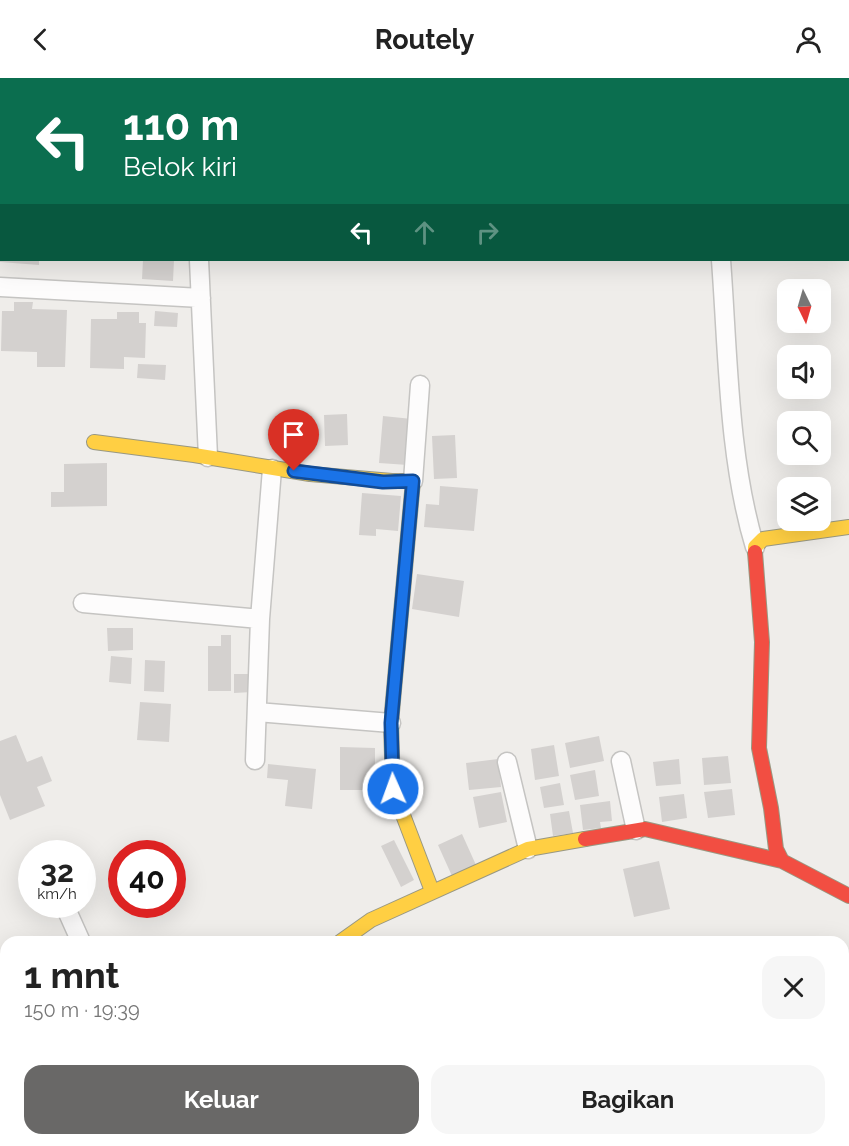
<!DOCTYPE html>
<html lang="id">
<head>
<meta charset="utf-8">
<style>
  :root { --surface:#fff; --page:#f6f6f6; --text:#222; --muted:#767676; --accent:#696867 }
  body { margin:0; font-family:Raleway,sans-serif; background:var(--page); color:var(--text); height:100vh; display:flex; flex-direction:column; font-size:22px; white-space:nowrap }
  * { box-sizing:border-box; margin:0 }
  p { font-size:20px; color:var(--muted) }
  .icon { flex:none; width:33px; height:33px; fill:none; stroke:currentColor; stroke-width:2; stroke-linecap:round; stroke-linejoin:round }
  .map { position:relative; flex:1; overflow:hidden }
  .details { position:absolute; left:0px; top:858px; width:849px; height:210px; display:flex; flex-direction:column; background:var(--surface); border-radius:18px 18px 0 0; box-shadow:0 6px 24px #0002 }
  .details>* { flex:none }
  .guide { position:absolute; left:0px; top:0px; width:849px; height:183px; box-shadow:0 6px 24px #0002; background:#0b6e4f; color:#fff; overflow:hidden }
  .needle { width:39px; rotate:175deg }
  .buttons { position:absolute; left:777px; top:201px; display:grid; gap:12px }
  .buttons a { display:grid; place-items:center; width:54px; height:54px; border-radius:12px; background:var(--surface); box-shadow:0 6px 24px #0002; font-size:30px }
  .speed { position:absolute; left:18px; top:762px; display:flex; gap:12px; font-size:30px; font-weight:700; text-align:center }
  .speed>* { display:grid; place-content:center; width:78px; height:78px; border-radius:50%; background:var(--surface); box-shadow:0 6px 24px #0002; line-height:1 }
  .speed small { font-size:15px; font-weight:400 }
  .speed .limit { border:9px solid #d22; background:#fff; color:#111 }
  .pin { position:absolute; display:grid; place-items:center; width:51px; height:51px; color:#fff; margin:-62px -26px; border-radius:50% 50% 50% 0; rotate:-45deg; box-shadow:0 0 6px #0007 }
  .pin .icon { rotate:45deg }
  .me { position:absolute; width:66px; margin:-33px; rotate:358deg; stroke-linejoin:round; filter:drop-shadow(0 0 4px #0008) }
  .turn { display:flex; align-items:center; gap:21px; height:126px; padding:0 24px; font-size:27px }
  .turn .icon { width:78px; height:78px; stroke-width:2.5 }
  .turn b { display:block; font-size:42px; line-height:51px }
  .lanes { display:flex; align-items:center; height:57px; padding:0 24px; background:#0003; justify-content:center; gap:30px; direction:ltr }
  .lanes .off { opacity:.35 }
  .round { display:grid; place-items:center; flex:none; width:63px; height:63px; border-radius:18px; background:var(--page) }
  .head { display:flex; align-items:center; justify-content:space-between; height:102px; padding:0 24px }
  h1 { font-size:36px; font-weight:700; line-height:45px }
  .cta { display:flex; gap:12px; margin-top:auto; padding:12px 24px }
  .cta a { flex:1; height:69px; border-radius:18px; background:var(--accent); color:#fff; font-size:24px; font-weight:700; line-height:69px; text-align:center }
  .cta a+a { background:var(--page); color:var(--text) }
  header { display:flex; justify-content:space-between; align-items:center; height:78px; padding:0 24px; background:var(--surface); font-size:27px; font-weight:700 }
  .map>svg:first-child { display:block }
</style>
</head>
<body>
<header><svg class="icon" aria-label="back" viewBox="0 0 24 24"><path d="M15 5l-7 7 7 7"/></svg>Routely<svg class="icon" aria-label="person" viewBox="0 0 24 24"><circle cx="12" cy="8" r="4"/><path d="M4 21q1-7 8-7t8 7"/></svg></header>
<div class="map">
<svg width="849" height="1068" viewBox="0 0 849 1068">
  <rect width="100%" height="100%" fill="#efedea"/>
  <!-- farmland -->
  <path fill="#efedde" d="M0,0H542L543,1L2,2L0,85Z"/>
  <!-- building -->
  <path fill="#d4d1cf" d="M0,182H39V187L0,184Z
    M143,182H174L173,203L142,201Z
    M14,224H33L32,231L67,232L65,289H37V274L1,273L2,233H14Z
    M155,233L178,235L177,249L154,248Z
    M117,234H139V245H146L145,280L124,279V291L90,290L91,241H117Z
    M138,286L166,287L165,302L137,300Z
    M347,336L348,367L325,368L324,337Z
    M383,338L412,341L408,387L379,385Z
    M455,357L457,400L434,401L432,358Z
    M107,385V428L51,429V414H64V386Z
    M440,408L478,411L474,453L424,449L426,426L439,427Z
    M362,415L401,418L398,453L376,451V458L359,457Z
    M417,496L464,503L459,539L412,531Z
    M107,550H133V572L108,573Z
    M221,557H231V613H208V568H221Z
    M111,578L132,580L131,606L109,604Z
    M145,582L165,583L164,614L144,613Z
    M234,596H251L252,614L234,615Z
    M140,624L171,626L169,664L137,662Z
    M16,657L27,684L42,678L52,703L37,709L45,728L10,742L0,717V663Z
    M599,658L604,683L570,690L565,665Z
    M554,667L559,698L535,702L531,671Z
    M340,669L375,670V697H383L382,712H340Z
    M728,678L731,705L704,707L702,680Z
    M498,681L501,709L469,712L466,685Z
    M679,681L681,706L656,708L653,684Z
    M268,686L316,691L312,731L285,728L288,702L267,700Z
    M595,692L599,718L575,722L570,697Z
    M560,705L564,727L544,730L540,709Z
    M732,711L735,737L708,740L704,714Z
    M501,714L507,744L479,750L473,719Z
    M684,716L687,740L662,744L659,719Z
    M610,723L612,743L600,744L601,750L583,752L580,727Z
    M569,733L573,755L553,758L550,736Z
    M462,756L476,787L452,798L438,767Z
    M394,762L414,802L401,809L381,768Z
    M659,783L670,831L634,839L623,791Z"/>
  <g fill="none" stroke-linecap="round" stroke-linejoin="round">
    <!-- street casing -->
    <g stroke="#c5c4c2" stroke-width="21">
      <path id="street" d="M650,0V2
        M504,2L511,0
        M199,182L208,379
        M721,182C728,274 728,380 755,469
        M0,209L201,220
        M413,403L420,307
        M83,525L260,541
        M257,634L391,645
        M255,682L260,541L272,391
        M621,683L636,752
        M507,684L528,771
        M64,826L81,864
        M0,934L6,943"/>
    </g>
    <!-- fast casing -->
    <g stroke="#999882" stroke-width="16">
      <path id="fast" d="M392,403H413L391,645L393,711L403,737"/>
    </g>
    <!-- slow casing -->
    <g stroke="#999882" stroke-width="16">
      <path id="slow" d="M94,364L194,377L310,396L392,403
        M755,474V469L763,461L849,449
        M403,737L432,813
        M340,864L371,842L528,771L585,761"/>
    </g>
    <!-- jam casing -->
    <g stroke="#999882" stroke-width="16">
      <path id="jam" d="M755,474L762,564L759,670L771,730L776,771L782,783
        M585,761L645,751L782,783L849,818"/>
    </g>
    <!-- street -->
    <use href="#street" stroke="#fdfcfc" stroke-width="18"/>
    <!-- fast -->
    <use href="#fast" stroke="#16e098" stroke-width="14"/>
    <!-- slow -->
    <use href="#slow" stroke="#ffcf43" stroke-width="14"/>
    <!-- jam -->
    <use href="#jam" stroke="#f24e42" stroke-width="14"/>
  </g>
  <g fill="none" stroke-linecap="round" stroke-linejoin="round">
    <!-- route casing -->
    <g stroke="#114b97" stroke-width="15">
      <path id="route" d="M294,393L383,404L413,403L391,645L393,711"/>
    </g>
    <!-- route -->
    <use href="#route" stroke="#1a73e8" stroke-width="10"/>
  </g>
</svg>
<div class="buttons">
<a><svg class="needle" viewBox="-14 -14 28 28"><path d="M0-13l5 13h-10z" fill="#e53935"/><path d="M0 13l5-13h-10z" fill="#767676"/></svg></a>
<a><svg class="icon" aria-label="sound" viewBox="0 0 24 24"><path d="M4 9h4l5-4v14l-5-4H4zM17 9q2 3 0 6"/></svg></a>
<a><svg class="icon" aria-label="search" viewBox="0 0 24 24"><circle cx="10" cy="10" r="6"/><path d="M15 15l6 6"/></svg></a>
<a><svg class="icon" aria-label="layers" viewBox="0 0 24 24"><path d="M12 4l9 5-9 5-9-5zM3 14l9 5 9-5"/></svg></a>
</div>
<div class="speed"><div>32<small>km/h</small></div><div class="limit">40</div></div>
<div class="pin" style="left:294px;top:393px;background:#d93025"><svg class="icon" aria-label="arrive" viewBox="0 0 24 24"><path d="M6 21V4h12l-3 4 3 4H6"/></svg></div>
<svg class="me" style="left:393px;top:711px" viewBox="-20 -20 40 40"><circle r="17" fill="#1a73e8" stroke="#fff" stroke-width="3"/><path d="M0-11L8 9 0 5-8 9z" fill="#fff"/></svg>
<div class="guide">
<div class="turn"><svg class="icon" aria-label="left" viewBox="0 0 24 24"><path d="M17 20v-9H6M10 6l-5 5 5 5"/></svg><div><b>110 m</b>Belok kiri</div></div>
<div class="lanes"><svg class="icon" aria-label="left" viewBox="0 0 24 24"><path d="M17 20v-9H6M10 6l-5 5 5 5"/></svg><svg class="icon off" aria-label="ahead" viewBox="0 0 24 24"><path d="M12 20V5M6 11l6-6 6 6"/></svg><svg class="icon off" aria-label="right" viewBox="0 0 24 24"><path d="M7 20v-9h11M14 6l5 5-5 5"/></svg></div>
</div>
<section class="details">
<div class="head"><div><h1>1 mnt</h1><p>150 m · 19:39</p></div><a class="round"><svg class="icon" aria-label="close" viewBox="0 0 24 24"><path d="M6 6l12 12M18 6L6 18"/></svg></a></div>
<div class="cta"><a>Keluar</a><a>Bagikan</a></div>
</section>
</div>
</body>
</html>
